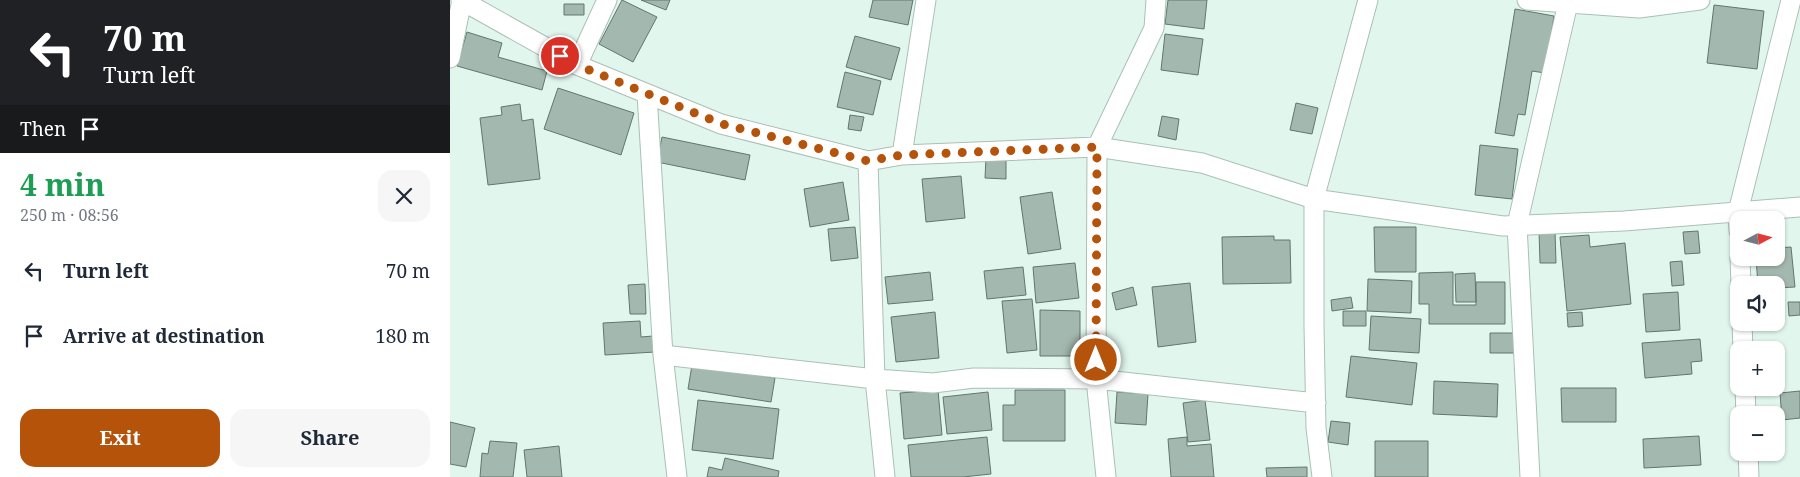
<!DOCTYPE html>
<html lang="en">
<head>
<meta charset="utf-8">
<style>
  :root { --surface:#fff; --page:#f6f6f7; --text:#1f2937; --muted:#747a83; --accent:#b45309 }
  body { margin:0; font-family:"Noto Serif",serif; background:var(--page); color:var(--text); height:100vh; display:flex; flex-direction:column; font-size:19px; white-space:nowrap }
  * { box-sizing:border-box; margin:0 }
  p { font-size:16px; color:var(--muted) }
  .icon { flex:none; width:28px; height:28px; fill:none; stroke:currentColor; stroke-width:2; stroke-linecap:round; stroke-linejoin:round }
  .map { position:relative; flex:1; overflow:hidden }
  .side { display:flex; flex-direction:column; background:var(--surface); width:450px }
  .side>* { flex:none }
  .guide { background:#202124; color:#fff; overflow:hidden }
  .needle { width:32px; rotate:83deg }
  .controls { position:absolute; left:1280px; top:211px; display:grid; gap:10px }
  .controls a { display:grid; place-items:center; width:55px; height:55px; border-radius:10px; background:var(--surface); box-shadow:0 1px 4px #0004; font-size:25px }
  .pin { position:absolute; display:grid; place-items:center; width:42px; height:42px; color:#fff; margin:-21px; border:2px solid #fff; border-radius:50%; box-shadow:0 1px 5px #0007 }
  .me { position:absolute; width:55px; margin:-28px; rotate:0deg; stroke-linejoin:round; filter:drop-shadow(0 0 4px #0008) }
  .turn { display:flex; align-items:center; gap:18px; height:105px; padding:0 20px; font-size:22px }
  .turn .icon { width:65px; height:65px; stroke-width:2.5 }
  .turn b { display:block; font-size:35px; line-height:42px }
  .then { display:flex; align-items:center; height:48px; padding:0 20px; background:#0003; gap:10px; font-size:19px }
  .round { display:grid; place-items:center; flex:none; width:52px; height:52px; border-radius:15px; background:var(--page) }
  .head { display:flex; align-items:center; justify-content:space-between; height:85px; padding:0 20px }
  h1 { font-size:30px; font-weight:700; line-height:38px; color:#1e9e55 }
  .action { display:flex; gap:10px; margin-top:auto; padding:10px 20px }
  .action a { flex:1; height:58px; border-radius:15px; background:var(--accent); color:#fff; font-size:20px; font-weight:700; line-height:58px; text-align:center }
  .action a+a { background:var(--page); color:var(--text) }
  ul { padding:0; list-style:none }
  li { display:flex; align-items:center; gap:15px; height:65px; padding:0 20px }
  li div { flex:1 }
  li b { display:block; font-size:19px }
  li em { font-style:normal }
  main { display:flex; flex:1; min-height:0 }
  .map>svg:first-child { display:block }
</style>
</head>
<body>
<main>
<section class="side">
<div class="guide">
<div class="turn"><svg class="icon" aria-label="left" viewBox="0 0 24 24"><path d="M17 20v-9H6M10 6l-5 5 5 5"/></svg><div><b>70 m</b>Turn left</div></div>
<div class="then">Then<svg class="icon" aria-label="arrive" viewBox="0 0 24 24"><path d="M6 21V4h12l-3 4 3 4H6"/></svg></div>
</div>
<div class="head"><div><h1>4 min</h1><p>250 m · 08:56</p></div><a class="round"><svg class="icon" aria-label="close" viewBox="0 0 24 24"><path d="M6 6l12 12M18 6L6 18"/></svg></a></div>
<ul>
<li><svg class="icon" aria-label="left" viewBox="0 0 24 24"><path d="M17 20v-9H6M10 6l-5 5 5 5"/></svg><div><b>Turn left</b></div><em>70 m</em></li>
<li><svg class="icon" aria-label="arrive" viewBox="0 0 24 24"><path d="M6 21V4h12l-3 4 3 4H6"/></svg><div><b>Arrive at destination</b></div><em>180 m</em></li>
</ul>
<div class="action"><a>Exit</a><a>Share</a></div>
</section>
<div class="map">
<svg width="1350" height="477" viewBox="0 0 1350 477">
  <rect width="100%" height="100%" fill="#e1f7ed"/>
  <!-- building -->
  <path fill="#a3b8ae" stroke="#63766d" d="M172,0L207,17L183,62L149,44Z
    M191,0H220L216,10Z
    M423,0H463L458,25L419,17Z
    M718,0H757L754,29L715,24Z
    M114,4H134V15H114Z
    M1264,5L1314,11L1307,69L1257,63Z
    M1065,9L1104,16L1095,73L1082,71L1075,115L1068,114L1064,136L1045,133Z
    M17,32L52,43L48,57L97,71L92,90L7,66Z
    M715,34L753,39L748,75L711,70Z
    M405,36L450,48L441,80L396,67Z
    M395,72L431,81L423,115L387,107Z
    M108,88L184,113L171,155L94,129Z
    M846,103L868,108L862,134L840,130Z
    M70,104L72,121L83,119L90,179L38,185L30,118L52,115L51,107Z
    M400,115L414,117L411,131L398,129Z
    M712,116L729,119L726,140L708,136Z
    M212,137L300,155L295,180L207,162Z
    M1030,145L1068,149L1062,199L1025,195Z
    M536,157H556V179L535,178Z
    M511,176L515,218L476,222L472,179Z
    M393,182L399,220L360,227L354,189Z
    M602,192L611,249L578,254L570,197Z
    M405,227L408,258L381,261L378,229Z
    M924,227H966V272H925Z
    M1089,231H1105L1106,263H1090Z
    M1248,231L1250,253L1235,254L1233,232Z
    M1139,235L1140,247L1175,243L1181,304L1117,311L1110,237Z
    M824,236V240H840L841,283L773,284L772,237Z
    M1341,247L1345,287L1326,288V285H1308L1306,258H1326V248Z
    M1232,261L1234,285L1222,286L1220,262Z
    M625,263L629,298L586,303L583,267Z
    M573,267L576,295L537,299L534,271Z
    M480,272L483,300L438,304L435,277Z
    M1003,272V305H1026V282H1055V324H979V304H969V273Z
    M1025,273L1026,302H1006L1005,274Z
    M918,279L962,281L961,313L917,311Z
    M740,283L746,342L708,347L702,287Z
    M195,284L196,314H180L178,285Z
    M683,287L687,305L666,310L662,293Z
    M1228,292L1230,330L1196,332L1193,294Z
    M901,297L903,308L882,311L881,300Z
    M582,299L587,350L557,353L552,301Z
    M1338,302H1350V315L1339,316Z
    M590,310L630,311V356H590Z
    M893,311H916V326H893Z
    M485,312L489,358L446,362L441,317Z
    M1132,312L1133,326L1118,327L1117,313Z
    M921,316L971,319L969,353L919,350Z
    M190,321L191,337L203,336L205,352L155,355L153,323Z
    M1040,333H1065L1066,353H1040Z
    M1250,339L1252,361L1241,362L1242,374L1195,378L1192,343Z
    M901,356L967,363L962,405L896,397Z
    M242,365L325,378L321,402L238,389Z
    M984,381L1048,384L1047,417L983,414Z
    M1111,388H1166V422H1112Z
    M488,390L492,435L454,439L450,393Z
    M565,390H615V441H553V405H565Z
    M1350,391V418L1332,420L1330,393Z
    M538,392L542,430L497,434L493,397Z
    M667,392L698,394L696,425L665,423Z
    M248,400L329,409L323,459L242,450Z
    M755,400L760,440L738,442L733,403Z
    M881,421L900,423L898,445L878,442Z
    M0,422L25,428L16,467L0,464Z
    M1249,436L1251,465L1194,468L1193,439Z
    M537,437L541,474L513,477H461L458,445Z
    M737,437V446L761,444L764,477H721L718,439Z
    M40,441L67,443L63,477H30L32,453L38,454Z
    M925,441H978V477H925Z
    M109,446L112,477H77L74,450Z
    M275,458L329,471L328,477H257L259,467L272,470Z
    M857,467V477H817L816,468Z"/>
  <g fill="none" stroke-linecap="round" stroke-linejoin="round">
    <!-- street casing -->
    <g stroke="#abbfb6" stroke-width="21">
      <path id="street" d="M11,0L127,65L271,124L418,161L452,155L647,147L752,163L864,199L1053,226L1174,221L1350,207
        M1077,0L1189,8L1250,0
        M0,58L12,0
        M127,65L157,0
        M197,94L213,355L227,477
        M452,155L476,0
        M418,161L425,379L435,477
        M1289,231L1288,212L1341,0
        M1290,258L1291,285
        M1292,322L1293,350
        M213,355L425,379L483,383L524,378L646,379L866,403
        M1295,388L1296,415
        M1298,452L1299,477
        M656,477L646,379L647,147L704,28L706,0
        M872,477L866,428L864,326V199L918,0
        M1080,477L1067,225L1118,3"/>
    </g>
    <!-- street -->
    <use href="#street" stroke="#fff" stroke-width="19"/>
  </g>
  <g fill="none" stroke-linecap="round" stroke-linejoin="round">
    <!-- route -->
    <path stroke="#b45309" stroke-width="9" stroke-dasharray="0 16.2" d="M110,56L127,65L272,124L418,161L452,155L647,147L646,360"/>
  </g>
</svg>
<div class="controls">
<a><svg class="needle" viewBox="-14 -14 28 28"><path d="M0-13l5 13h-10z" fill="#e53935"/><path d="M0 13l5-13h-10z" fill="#747a83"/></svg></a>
<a><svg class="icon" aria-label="sound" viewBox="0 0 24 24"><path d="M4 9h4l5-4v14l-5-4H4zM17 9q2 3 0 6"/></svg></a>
<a>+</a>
<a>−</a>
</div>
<div class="pin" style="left:110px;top:56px;background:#d93025"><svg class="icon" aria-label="arrive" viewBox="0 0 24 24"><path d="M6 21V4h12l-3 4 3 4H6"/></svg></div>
<svg class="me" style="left:646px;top:360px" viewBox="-20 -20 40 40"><circle r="17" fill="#b45309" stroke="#fff" stroke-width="3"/><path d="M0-11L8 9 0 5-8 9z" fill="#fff"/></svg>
</div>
</main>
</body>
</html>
